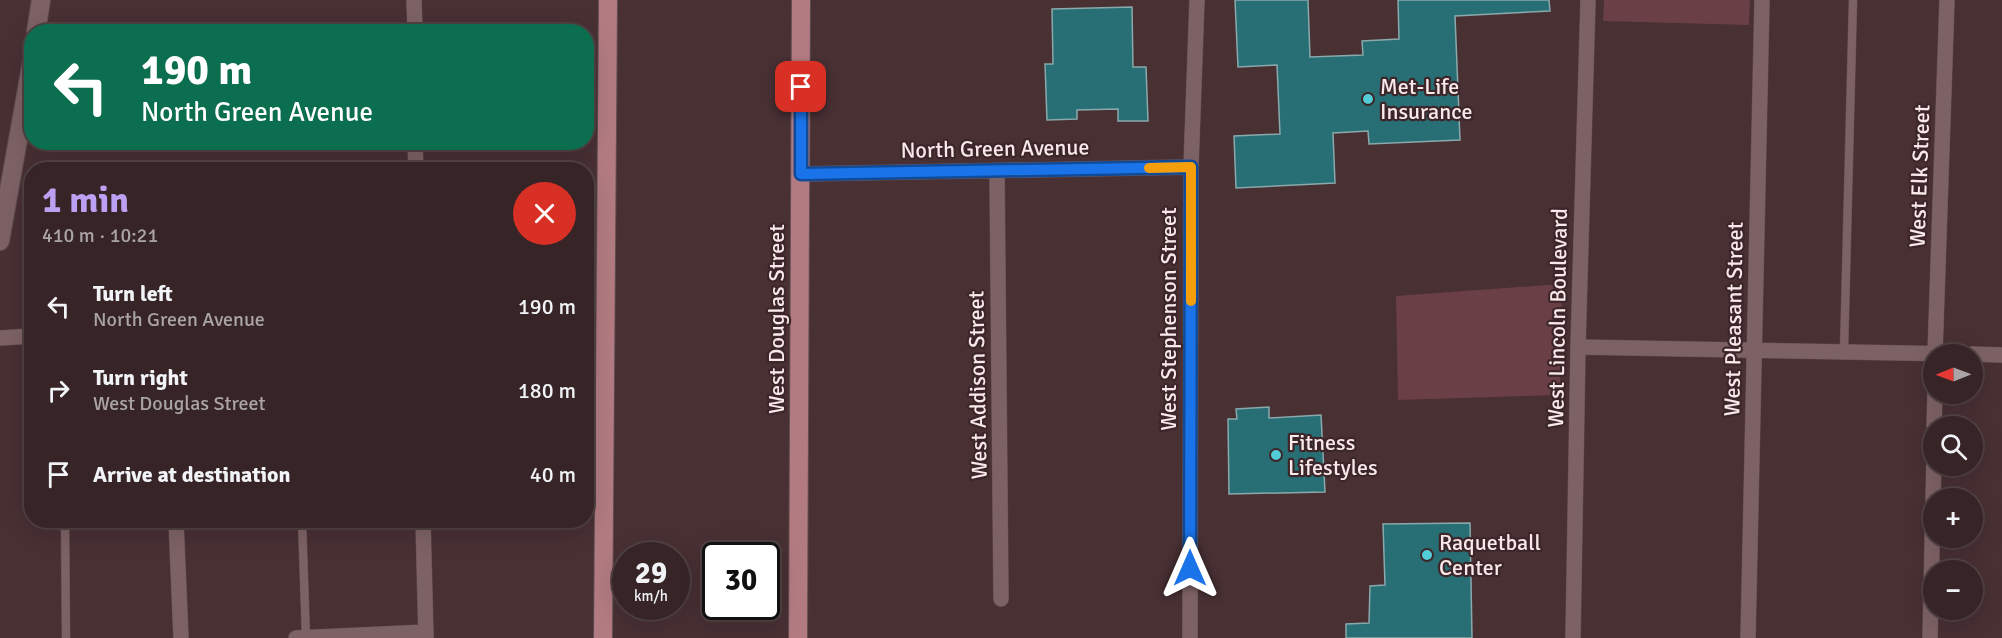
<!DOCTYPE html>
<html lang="en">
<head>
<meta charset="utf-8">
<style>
  :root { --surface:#362426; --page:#413032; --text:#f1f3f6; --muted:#aaa4a7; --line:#504143; --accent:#bca0f2 }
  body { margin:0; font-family:Signika,sans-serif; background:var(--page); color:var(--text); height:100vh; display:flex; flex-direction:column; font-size:22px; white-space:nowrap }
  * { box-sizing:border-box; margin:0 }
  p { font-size:20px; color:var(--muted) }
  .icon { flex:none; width:33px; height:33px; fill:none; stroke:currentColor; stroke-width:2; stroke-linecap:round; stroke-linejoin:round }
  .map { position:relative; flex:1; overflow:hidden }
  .drawer { position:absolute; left:24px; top:162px; width:570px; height:366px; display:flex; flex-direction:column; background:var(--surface); border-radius:24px; box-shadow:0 6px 24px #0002,0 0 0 2px var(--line) }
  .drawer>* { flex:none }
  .top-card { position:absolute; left:24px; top:24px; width:570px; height:126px; border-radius:24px; box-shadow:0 6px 24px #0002,0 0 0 2px var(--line); background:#0b6e4f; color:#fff; overflow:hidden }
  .needle { width:39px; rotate:269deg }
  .tools { position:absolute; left:1923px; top:344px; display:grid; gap:12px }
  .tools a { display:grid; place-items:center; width:60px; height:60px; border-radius:50%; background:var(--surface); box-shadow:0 6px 24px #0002,0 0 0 2px var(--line); font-size:30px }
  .speed { position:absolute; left:612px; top:542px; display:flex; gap:12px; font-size:30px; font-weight:700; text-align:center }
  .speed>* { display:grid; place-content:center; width:78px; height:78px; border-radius:50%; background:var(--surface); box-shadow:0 6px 24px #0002,0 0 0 2px var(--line); line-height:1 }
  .speed small { font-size:15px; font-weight:400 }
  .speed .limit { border:3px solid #111; border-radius:9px; background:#fff; color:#111 }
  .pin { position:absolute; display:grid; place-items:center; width:51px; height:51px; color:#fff; margin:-26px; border-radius:12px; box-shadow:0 3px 9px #0006 }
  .me { position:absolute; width:66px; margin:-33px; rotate:0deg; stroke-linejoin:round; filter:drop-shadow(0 0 4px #0008) }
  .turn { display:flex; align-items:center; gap:21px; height:126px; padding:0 18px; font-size:27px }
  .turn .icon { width:78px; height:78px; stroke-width:2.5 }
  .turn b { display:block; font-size:42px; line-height:51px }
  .round { display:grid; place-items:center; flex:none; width:63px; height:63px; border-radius:32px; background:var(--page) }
  .head { display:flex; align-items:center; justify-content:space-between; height:102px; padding:0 18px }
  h1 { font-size:36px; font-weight:700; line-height:45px; color:var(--accent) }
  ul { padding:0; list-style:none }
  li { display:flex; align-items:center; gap:18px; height:84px; padding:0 18px }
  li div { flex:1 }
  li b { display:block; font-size:22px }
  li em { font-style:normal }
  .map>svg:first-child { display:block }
</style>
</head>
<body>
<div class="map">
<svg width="2002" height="638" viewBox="0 0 2002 638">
  <rect width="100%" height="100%" fill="#483033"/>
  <!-- green -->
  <path fill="#6a3f46" d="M1604,0H1750L1749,25L1603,21Z
    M1562,284L1560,395L1398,400L1396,296Z"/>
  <!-- building -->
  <path fill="#286f75" stroke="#89a9ac" stroke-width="1.5" d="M1235,0H1308L1310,57L1363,55L1362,41L1399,39L1398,0H1549L1550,11L1455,16L1460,140L1369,144L1368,131L1333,133L1335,183L1236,188L1234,136L1280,134L1277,65L1238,67Z
    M1132,7L1133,67H1146L1148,121H1118V109L1077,110V119L1047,120L1045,64H1053L1052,9Z
    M1269,407V418L1321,415L1325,492L1229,494L1228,419H1237L1236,409Z
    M1470,523L1472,638H1346V624L1369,623L1370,586L1385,585L1383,524Z"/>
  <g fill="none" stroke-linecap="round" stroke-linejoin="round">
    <!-- lane casing -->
    <g stroke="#624e51" stroke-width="9">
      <path id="lane" d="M1844,351L1853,0
        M65,520L66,638
        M302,520L306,638"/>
    </g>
    <!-- street casing -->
    <g stroke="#624e51" stroke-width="16">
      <path id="street" d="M414,0L415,32
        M415,142L416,170
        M997,171L1001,599
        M801,174L1191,167
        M0,338L32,336
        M1578,347L1959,354
        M1935,354L1947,0
        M1972,354L2002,355
        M1934,426L1935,393
        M176,520L181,638
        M423,520L426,638
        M296,638L426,632
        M1190,638L1191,167L1197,0
        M1573,638L1578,347L1588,0
        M1748,638L1762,0
        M1930,638L1934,457"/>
    </g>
    <!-- secondary casing -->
    <g stroke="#624e51" stroke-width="20">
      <path id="secondary" d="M36,32L41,0
        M0,241L32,61"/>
    </g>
    <!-- primary casing -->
    <g stroke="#624e51" stroke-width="20">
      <path id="primary" d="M603,638L608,0
        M798,638L801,0"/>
    </g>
    <!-- lane -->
    <use href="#lane" stroke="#7d6265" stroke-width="8"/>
    <!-- street -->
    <use href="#street" stroke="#7d6265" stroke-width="15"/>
    <!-- secondary -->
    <use href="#secondary" stroke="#7d6265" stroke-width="18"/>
    <!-- primary -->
    <use href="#primary" stroke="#b27b82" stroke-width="18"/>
  </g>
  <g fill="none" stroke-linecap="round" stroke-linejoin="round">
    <!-- route casing -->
    <g stroke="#114b97" stroke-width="15">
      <path id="route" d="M801,87V174L1191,167L1190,568"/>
    </g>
    <!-- route -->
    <use href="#route" stroke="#1a73e8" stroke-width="10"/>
    <!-- slow -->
    <path stroke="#f59e0b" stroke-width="10" d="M1149,168L1191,167V301"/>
  </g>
  <!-- markers -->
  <g fill="#52ccd6" stroke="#3d2629" stroke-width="2">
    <circle cx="1368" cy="99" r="6"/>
    <circle cx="1276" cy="455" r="6"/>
    <circle cx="1427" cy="555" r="6"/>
  </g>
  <g text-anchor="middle" stroke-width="4.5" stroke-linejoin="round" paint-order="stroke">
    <!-- poi labels -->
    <g font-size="22" fill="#f9e9eb" stroke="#3d2629" text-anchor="start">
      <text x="1380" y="94">Met-Life<tspan x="1380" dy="25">Insurance</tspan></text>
      <text x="1288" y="450">Fitness<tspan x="1288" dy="25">Lifestyles</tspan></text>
      <text x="1439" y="550">Raquetball<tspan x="1439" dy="25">Center</tspan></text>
    </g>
    <!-- street labels -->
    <g font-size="22" fill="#f9e9eb" stroke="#3d2629">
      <text transform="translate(995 148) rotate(-1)" y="8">North Green Avenue</text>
      <text transform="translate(1919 176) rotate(-88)" y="8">West Elk Street</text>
      <text transform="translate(1557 318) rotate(-89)" y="8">West Lincoln Boulevard</text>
      <text transform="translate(776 319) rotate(-90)" y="8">West Douglas Street</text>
      <text transform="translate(1168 319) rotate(-90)" y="8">West Stephenson Street</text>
      <text transform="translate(1733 319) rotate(-89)" y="8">West Pleasant Street</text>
      <text transform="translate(977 385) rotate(-91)" y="8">West Addison Street</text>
    </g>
  </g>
</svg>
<div class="tools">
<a><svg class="needle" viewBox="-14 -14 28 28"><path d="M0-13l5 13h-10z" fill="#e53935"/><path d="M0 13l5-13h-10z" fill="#aaa4a7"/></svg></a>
<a><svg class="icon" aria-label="search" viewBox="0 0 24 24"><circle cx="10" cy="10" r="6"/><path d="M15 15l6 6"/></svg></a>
<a>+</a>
<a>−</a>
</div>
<div class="speed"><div>29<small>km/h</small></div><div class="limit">30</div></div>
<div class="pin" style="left:801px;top:87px;background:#d93025"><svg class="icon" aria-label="arrive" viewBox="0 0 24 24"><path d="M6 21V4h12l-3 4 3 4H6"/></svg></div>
<svg class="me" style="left:1190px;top:568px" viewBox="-20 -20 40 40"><path d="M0-17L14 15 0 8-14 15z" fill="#1a73e8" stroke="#fff" stroke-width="4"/></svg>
<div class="top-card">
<div class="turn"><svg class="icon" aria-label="left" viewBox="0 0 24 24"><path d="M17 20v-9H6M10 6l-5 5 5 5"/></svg><div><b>190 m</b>North Green Avenue</div></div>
</div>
<section class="drawer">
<div class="head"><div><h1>1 min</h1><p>410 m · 10:21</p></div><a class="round" style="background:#d93025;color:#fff"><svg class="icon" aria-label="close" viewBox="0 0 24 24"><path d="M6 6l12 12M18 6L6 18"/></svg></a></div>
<ul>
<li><svg class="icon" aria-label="left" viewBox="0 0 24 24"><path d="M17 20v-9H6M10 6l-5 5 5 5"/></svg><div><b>Turn left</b><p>North Green Avenue</p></div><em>190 m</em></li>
<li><svg class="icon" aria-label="right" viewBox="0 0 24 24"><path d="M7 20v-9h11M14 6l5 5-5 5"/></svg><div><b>Turn right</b><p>West Douglas Street</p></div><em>180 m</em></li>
<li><svg class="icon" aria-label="arrive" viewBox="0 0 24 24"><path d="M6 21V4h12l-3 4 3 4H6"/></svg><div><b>Arrive at destination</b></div><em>40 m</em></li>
</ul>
</section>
</div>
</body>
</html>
